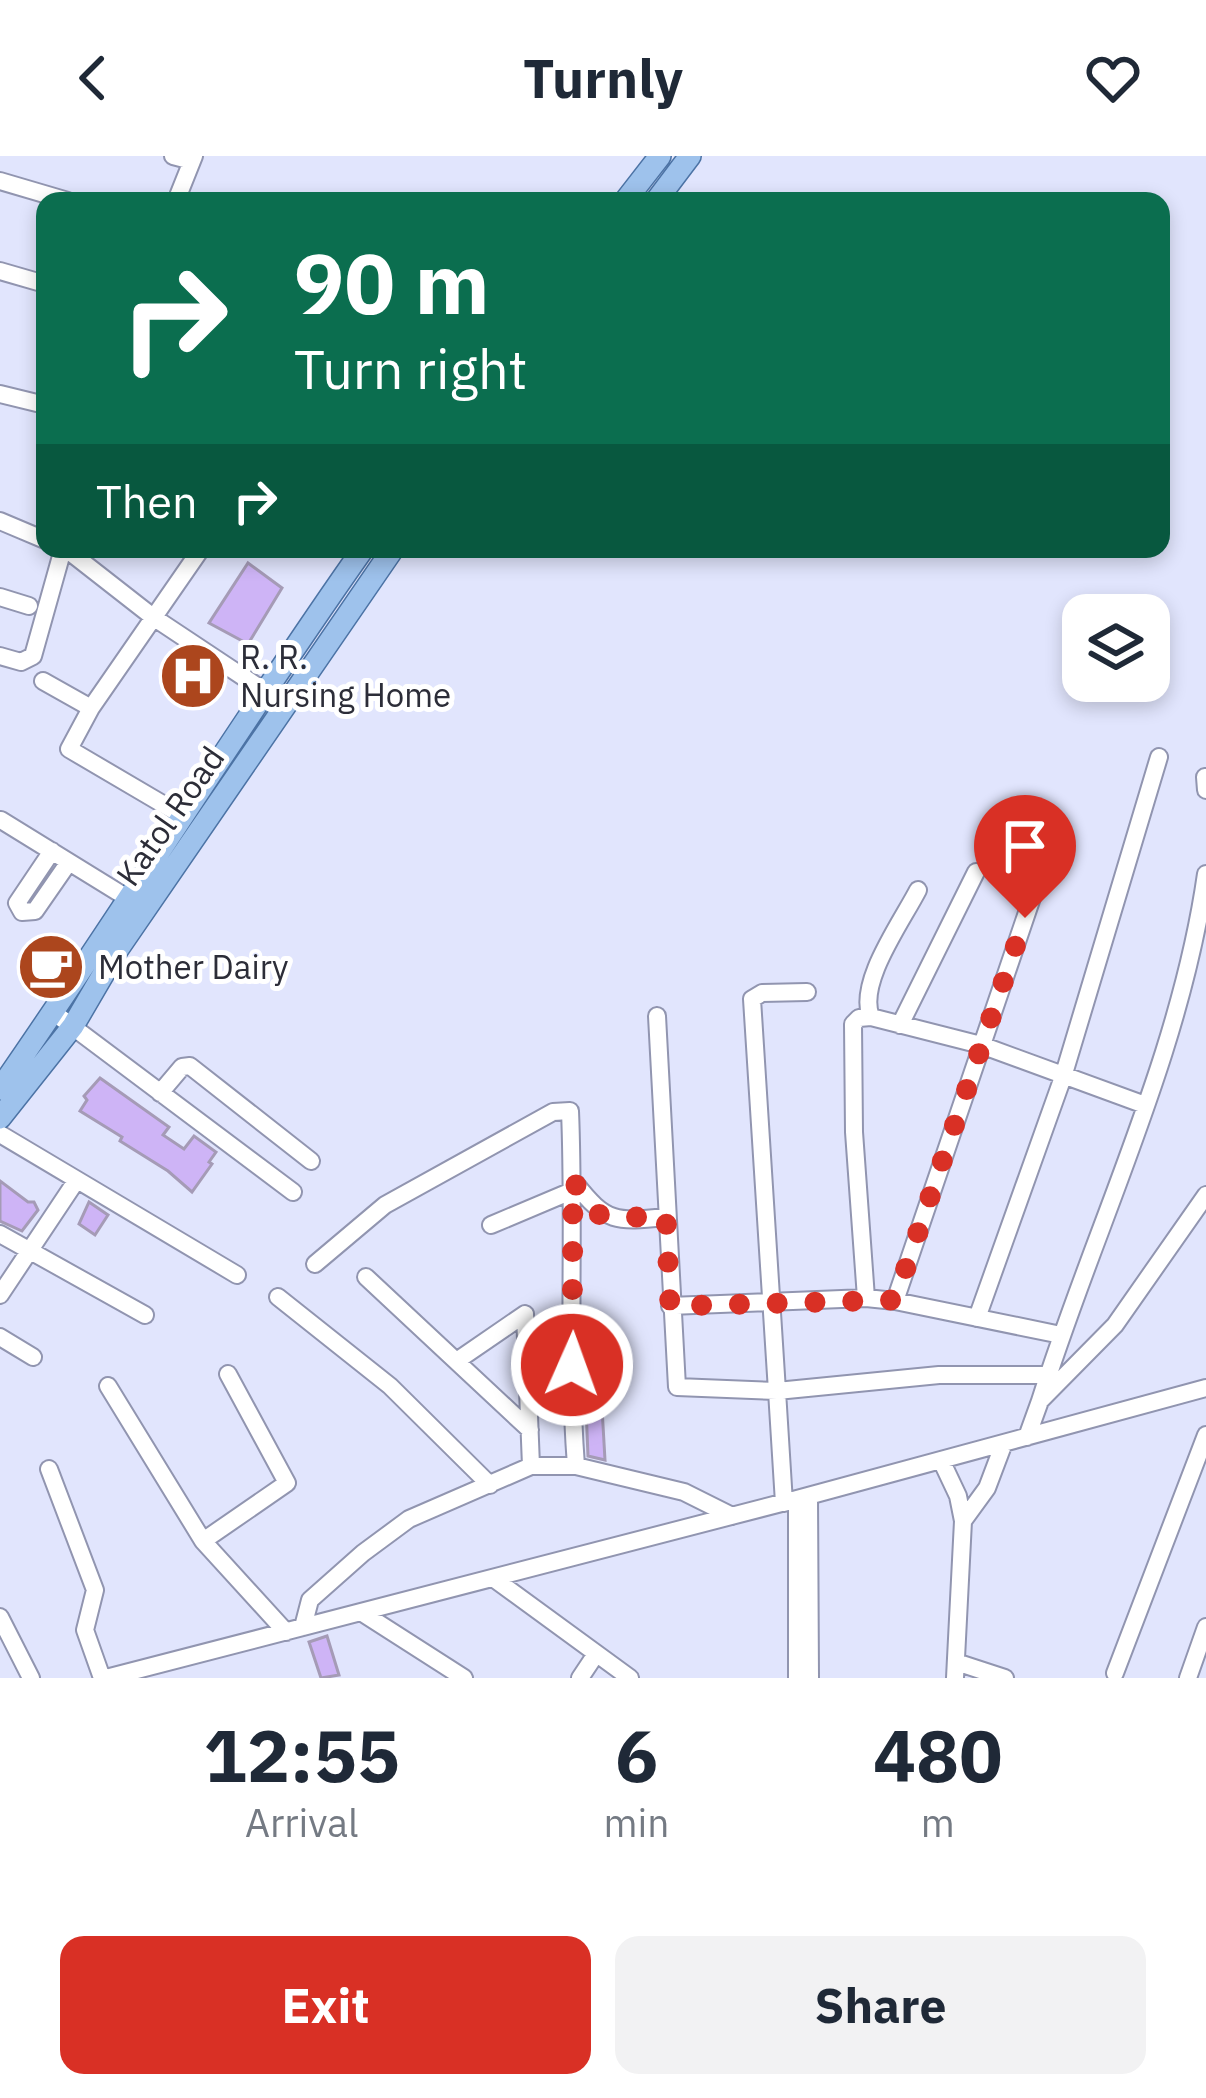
<!DOCTYPE html>
<html lang="en">
<head>
<meta charset="utf-8">
<style>
  :root { --surface:#fff; --page:#f2f2f3; --text:#1f2937; --muted:#747a83; --accent:#d93025 }
  body { margin:0; font-family:"IBM Plex Sans",sans-serif; background:var(--page); color:var(--text); height:100vh; display:flex; flex-direction:column; font-size:45px; white-space:nowrap }
  * { box-sizing:border-box; margin:0 }
  p { font-size:39px; color:var(--muted) }
  .icon { flex:none; width:66px; height:66px; fill:none; stroke:currentColor; stroke-width:2; stroke-linecap:round; stroke-linejoin:round }
  .map { position:relative; height:1522px; overflow:hidden }
  .details { display:flex; flex-direction:column; background:var(--surface); flex:1 }
  .details>* { flex:none }
  .guide { position:absolute; left:36px; top:36px; width:1134px; height:366px; border-radius:24px; box-shadow:0 6px 18px #0003; background:#0b6e4f; color:#fff; overflow:hidden }
  .buttons { position:absolute; left:1062px; top:438px; display:grid; gap:24px }
  .buttons a { display:grid; place-items:center; width:108px; height:108px; border-radius:24px; background:var(--surface); box-shadow:0 6px 18px #0003; font-size:60px }
  .pin { position:absolute; display:grid; place-items:center; width:102px; height:102px; color:#fff; margin:-123px -51px; border-radius:50% 50% 50% 0; rotate:-45deg; box-shadow:0 0 12px #0007 }
  .pin .icon { rotate:45deg }
  .me { position:absolute; width:132px; margin:-66px; rotate:2deg; stroke-linejoin:round; filter:drop-shadow(0 0 9px #0008) }
  .turn { display:flex; align-items:center; gap:42px; height:252px; padding:0 60px; font-size:54px }
  .turn .icon { width:156px; height:156px; stroke-width:2.5 }
  .turn b { display:block; font-size:84px; line-height:102px }
  .then { display:flex; align-items:center; height:114px; padding:0 60px; background:#0003; gap:24px; font-size:45px }
  .eta { display:flex; justify-content:space-evenly; align-items:center; height:204px; text-align:center }
  .eta b { font-size:72px; font-weight:700; line-height:84px }
  .primary-button { display:flex; gap:24px; margin-top:auto; padding:24px 60px }
  .primary-button a { flex:1; height:138px; border-radius:24px; background:var(--accent); color:#fff; font-size:48px; font-weight:700; line-height:138px; text-align:center }
  .primary-button a+a { background:var(--page); color:var(--text) }
  header { display:flex; justify-content:space-between; align-items:center; height:156px; padding:0 60px; background:var(--surface); font-size:54px; font-weight:700 }
  .map>svg:first-child { display:block }
</style>
</head>
<body>
<header><svg class="icon" aria-label="back" viewBox="0 0 24 24"><path d="M15 5l-7 7 7 7"/></svg>Turnly<svg class="icon" aria-label="heart" viewBox="0 0 24 24"><path d="M12 20l-8-8c-3-5 5-10 8-4 3-6 11-1 8 4z"/></svg></header>
<div class="map">
<svg width="1206" height="1522" viewBox="0 0 1206 1522">
  <rect width="100%" height="100%" fill="#e1e5fd"/>
  <!-- building -->
  <path fill="#ceb4f6" stroke="#a59bb6" stroke-width="3" d="M248,407L282,432L248,488L209,467Z
    M183,497L213,517L200,538L170,518Z
    M100,922L169,971L163,979L184,993L194,980L216,996L209,1006L212,1008L192,1036L168,1015L120,985L122,981L80,955L87,944L84,940Z
    M0,1025L28,1046H34L38,1054L22,1075L0,1065Z
    M89,1046L108,1059L95,1079L79,1068Z
    M586,1251L602,1252L605,1304L588,1300Z
    M327,1480L339,1519L321,1522L309,1486Z"/>
  <g fill="none" stroke-linecap="round" stroke-linejoin="round">
    <!-- minor casing -->
    <g stroke="#9195b0" stroke-width="20">
      <path id="minor" d="M173,0L192,5
        M0,25L68,45
        M176,45L194,0
        M0,115L45,128
        M0,238L45,249
        M0,365L45,384
        M66,393L153,461L284,548
        M0,441L29,450
        M0,500L21,506L33,500L63,393
        M43,525L91,552
        M1205,621L1206,634
        M183,660L69,593L91,552L201,393
        M1,664L129,743
        M52,695L17,747L22,756L35,755L69,706
        M53,856L293,1036
        M657,860L677,1231L777,1235L752,843L762,837L807,836
        M871,861C857,827 901,767 918,734
        M900,869L976,716
        M160,937L182,911L190,910L311,1005
        M0,978L237,1119
        M575,1027C606,1067 616,1066 666,1061
        M491,1069L574,1034
        M0,1078L145,1159
        M315,1108L385,1049L553,956L570,955C575,1073 567,1192 576,1310
        M366,1121L530,1274
        M0,1139L76,1025
        M278,1141L390,1230L490,1329
        M895,1145L1054,677
        M670,1150L866,1142
        M977,1162L1063,921L1159,601
        M1061,1179L895,1145L866,1142L854,976L853,868L859,862L871,861L981,889L1145,949
        M0,1181L33,1201
        M458,1204L525,1158L531,1310
        M228,1218L287,1327L203,1385L286,1476
        M108,1230L203,1385
        M1040,1245C1095,1070 1180,901 1206,718
        M1027,1281L1040,1245L1115,1169L1206,1039
        M941,1304L958,1340L963,1365
        M49,1313L95,1434L85,1474L102,1522
        M809,1340L810,1522
        M797,1343V1522
        M784,1347L777,1235L939,1219H1048
        M493,1422L630,1522
        M361,1456L464,1522
        M0,1461L31,1522
        M303,1471L310,1444L363,1397L409,1363L531,1310H576L684,1336L732,1360
        M956,1506L1005,1522
        M1115,1517L1206,1279
        M106,1522L797,1343L1206,1232
        M580,1522L596,1498
        M955,1522L963,1365L987,1332L1004,1287
        M1188,1522L1206,1471"/>
    </g>
    <!-- major casing -->
    <g stroke="#4c73a5" stroke-width="24">
      <path id="major" d="M625,45L660,0
        M656,45L690,0
        M0,933C124,755 238,570 363,393
        M0,962L73,870L118,793L393,393"/>
    </g>
    <!-- minor -->
    <use href="#minor" stroke="#fff" stroke-width="16"/>
    <!-- major -->
    <use href="#major" stroke="#9ec2ec" stroke-width="21"/>
  </g>
  <g fill="none" stroke-linecap="round" stroke-linejoin="round">
    <!-- route -->
    <path stroke="#d93025" stroke-width="21" stroke-dasharray="0 37.8" d="M572,1209L573,1025L598,1058L610,1062L666,1060L670,1150L895,1144L1025,762"/>
  </g>
  <!-- icons -->
  <defs>
    <g id="hospital-disc" transform="scale(3.45)"><circle r="9.5" fill="#ac461d" stroke="#fff"/><path d="M-5-5h3v3.5h4V-5h3V5h-3V1.5h-4V5h-3Z" fill="#fff"/></g>
    <g id="cafe-disc" transform="scale(3.45)"><circle r="9.5" fill="#ac461d" stroke="#fff"/><path d="M-5.5-4.5H6V0H3Q3 3.5 0 3.5H-2.5Q-5.5 3.5-5.5 0ZM3-3.2v2h1.7v-2ZM-6 4.5H4V6H-6Z" fill="#fff"/></g>
  </defs>
  <g fill-rule="evenodd">
    <use href="#hospital-disc" x="193" y="520"/>
    <use href="#cafe-disc" x="51" y="811"/>
  </g>
  <g text-anchor="middle" stroke-width="10" stroke-linejoin="round" paint-order="stroke">
    <!-- poi labels -->
    <g font-size="33" fill="#2c2d38" stroke="#fff" text-anchor="start">
      <text x="240" y="513">R. R.<tspan x="240" dy="38">Nursing Home</tspan></text>
      <text x="98" y="823">Mother Dairy</text>
    </g>
    <!-- street labels -->
    <g font-size="33" fill="#2c2d38" stroke="#fff">
      <text transform="translate(170 660) rotate(-55)" y="12">Katol Road</text>
    </g>
  </g>
</svg>
<div class="buttons">
<a><svg class="icon" aria-label="layers" viewBox="0 0 24 24"><path d="M12 4l9 5-9 5-9-5zM3 14l9 5 9-5"/></svg></a>
</div>
<div class="pin" style="left:1025px;top:762px;background:#d93025"><svg class="icon" aria-label="arrive" viewBox="0 0 24 24"><path d="M6 21V4h12l-3 4 3 4H6"/></svg></div>
<svg class="me" style="left:572px;top:1209px" viewBox="-20 -20 40 40"><circle r="17" fill="#d93025" stroke="#fff" stroke-width="3"/><path d="M0-11L8 9 0 5-8 9z" fill="#fff"/></svg>
<div class="guide">
<div class="turn"><svg class="icon" aria-label="right" viewBox="0 0 24 24"><path d="M7 20v-9h11M14 6l5 5-5 5"/></svg><div><b>90 m</b>Turn right</div></div>
<div class="then">Then<svg class="icon" aria-label="right" viewBox="0 0 24 24"><path d="M7 20v-9h11M14 6l5 5-5 5"/></svg></div>
</div>
</div>
<section class="details">
<div class="eta">
<div><b>12:55</b><p>Arrival</p></div>
<div><b>6</b><p>min</p></div>
<div><b>480</b><p>m</p></div>
</div>
<div class="primary-button"><a>Exit</a><a>Share</a></div>
</section>
</body>
</html>
